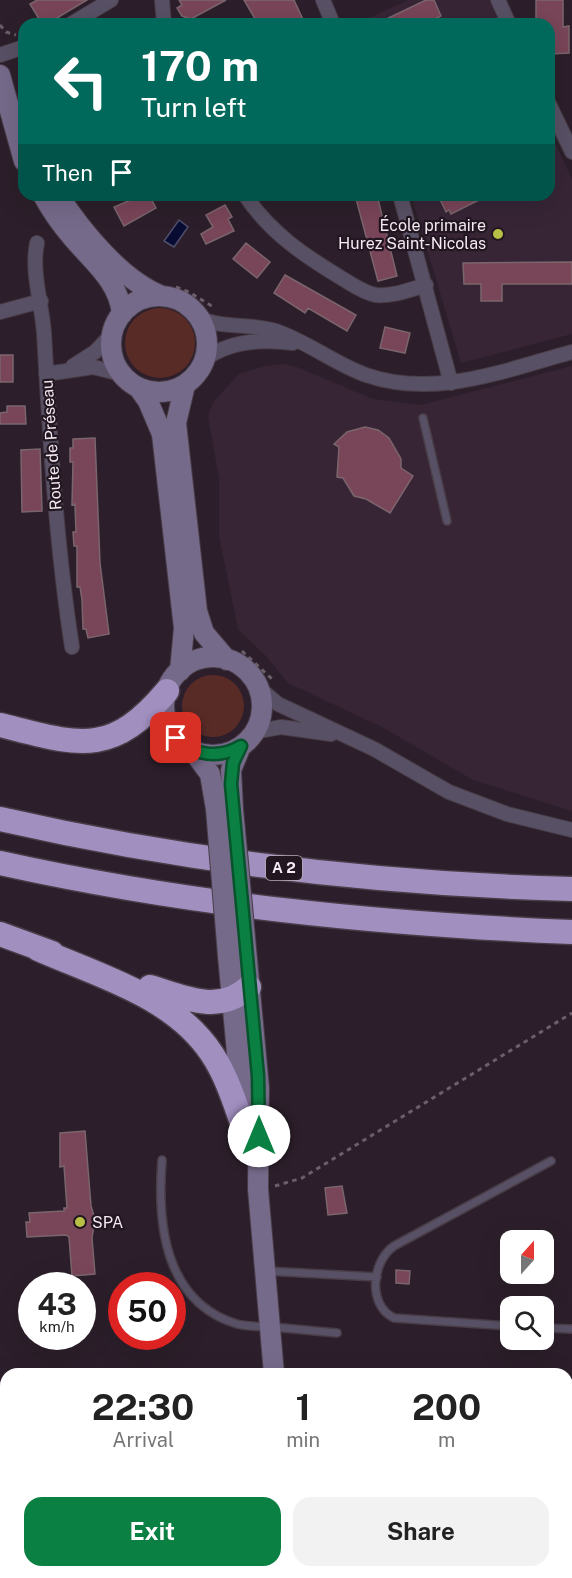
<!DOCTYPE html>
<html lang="en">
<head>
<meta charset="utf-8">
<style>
  :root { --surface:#fff; --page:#f2f2f2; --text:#222; --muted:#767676; --accent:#0b8043 }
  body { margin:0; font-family:"Public Sans",sans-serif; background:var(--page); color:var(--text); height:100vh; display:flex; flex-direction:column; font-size:22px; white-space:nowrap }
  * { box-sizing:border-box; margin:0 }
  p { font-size:20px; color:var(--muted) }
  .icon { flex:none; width:33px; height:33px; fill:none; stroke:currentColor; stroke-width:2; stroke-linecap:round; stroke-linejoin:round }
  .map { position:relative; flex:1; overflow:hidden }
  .panel { position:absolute; left:0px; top:1368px; width:573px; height:210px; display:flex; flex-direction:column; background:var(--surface); border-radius:18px 18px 0 0; box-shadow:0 6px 24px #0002 }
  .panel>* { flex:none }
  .guide { position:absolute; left:18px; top:18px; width:537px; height:183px; border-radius:18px; box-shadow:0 6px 24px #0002; background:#00695c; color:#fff; overflow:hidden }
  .needle { width:39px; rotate:21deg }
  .buttons { position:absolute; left:500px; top:1230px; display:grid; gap:12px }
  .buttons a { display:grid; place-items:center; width:54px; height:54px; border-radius:12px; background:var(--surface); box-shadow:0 6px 24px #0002; font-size:30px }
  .speed { position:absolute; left:18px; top:1272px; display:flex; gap:12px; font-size:30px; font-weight:700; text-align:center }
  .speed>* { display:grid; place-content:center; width:78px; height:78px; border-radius:50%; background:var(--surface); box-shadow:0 6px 24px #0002; line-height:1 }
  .speed small { font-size:15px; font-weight:400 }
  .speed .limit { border:9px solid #d22; background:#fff; color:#111 }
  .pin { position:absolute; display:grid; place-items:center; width:51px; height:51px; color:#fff; margin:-26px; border-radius:12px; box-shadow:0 3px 9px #0006 }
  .me { position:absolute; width:66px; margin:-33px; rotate:0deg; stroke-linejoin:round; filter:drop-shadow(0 0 4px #0008) }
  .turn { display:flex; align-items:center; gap:21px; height:126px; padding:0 24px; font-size:27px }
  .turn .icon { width:78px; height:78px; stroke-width:2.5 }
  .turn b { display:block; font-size:42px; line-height:51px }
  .then { display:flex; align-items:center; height:57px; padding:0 24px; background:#0003; gap:12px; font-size:22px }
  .eta { display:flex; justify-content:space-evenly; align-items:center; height:102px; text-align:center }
  .eta b { font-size:36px; font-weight:700; line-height:42px }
  .action { display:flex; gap:12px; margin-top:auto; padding:12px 24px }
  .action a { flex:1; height:69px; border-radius:18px; background:var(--accent); color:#fff; font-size:24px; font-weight:700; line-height:69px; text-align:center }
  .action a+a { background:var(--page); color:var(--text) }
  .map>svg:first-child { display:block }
</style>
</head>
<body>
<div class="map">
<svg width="572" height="1578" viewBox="0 0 572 1578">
  <rect width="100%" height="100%" fill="#2c1f2b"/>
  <!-- built -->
  <path fill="#372536" d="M408,0H489L500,24H356Z
    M549,130L572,179V334L461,363L411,195H549Z
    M284,364L297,367L373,399L421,405L572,366V811L473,780L382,727L288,683L266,656L238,629L219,536V479L208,416L214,401L239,374L265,366Z"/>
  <!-- green -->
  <path fill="#592b27" d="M125 343a35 35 0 1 1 70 0a35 35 0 1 1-70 0Z
    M182 706a31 31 0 1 1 62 0a31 31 0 1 1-62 0Z"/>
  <!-- water -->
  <path fill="#090c32" stroke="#504f6c" stroke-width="1.5" d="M179,220L188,227L174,247L164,241Z"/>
  <!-- building -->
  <path fill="#794558" stroke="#7b656c" stroke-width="1.5" d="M37,0H87L47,24H42L30,4Z
    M179,0H226L191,19L182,16L177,8L182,5Z
    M244,0H294L305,24H258Z
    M426,0H434L441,16L424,24H376Z
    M536,0H563V27L569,26V53L550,54L549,24H536Z
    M142,195H149L156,208L124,226L114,207Z
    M355,195H377L397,276L378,281Z
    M438,195H489L451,214L449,210L446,212Z
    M225,205L232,217L228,219L234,231L206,244L201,234L213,227L206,215Z
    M246,243L270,262L257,278L233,259Z
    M572,262V284H502V301H481V284H464L463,263Z
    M285,275L356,315L347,331L308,308L305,313L274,293Z
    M385,327L410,333L405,353L380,348Z
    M0,355H13V382H0Z
    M7,406H25L26,424H0V413L7,412Z
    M365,427L378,430L389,438L401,459V468L413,476L390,513L366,499L354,496L343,478L337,477L339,447L334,444L347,432Z
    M95,438L100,563L109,634L88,638L86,629H83L82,600L80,587H77V546H74L73,532H76L75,504L72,505L73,462H70V448H73V439Z
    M40,449L42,511L22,512L21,450Z
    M85,1131L91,1206L95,1219L92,1238L95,1274L72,1276L69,1237L66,1235L27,1237L26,1222H30L29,1213L64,1211V1208H67L64,1166L60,1167V1133Z
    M342,1186L347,1213L328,1215L325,1188Z
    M396,1270L410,1271L409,1284L396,1283Z"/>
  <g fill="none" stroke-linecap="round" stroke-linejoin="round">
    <!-- service casing -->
    <g stroke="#483c47" stroke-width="10">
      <path id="service" d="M423,418L447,521
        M162,1160C157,1223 164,1302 237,1324C248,1327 261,1326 273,1327C294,1329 316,1331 337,1333
        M266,1271L377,1277
        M510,1326L394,1318C367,1305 372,1261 394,1246L551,1161
        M543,1328L572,1329"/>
    </g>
    <!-- minor casing -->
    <g stroke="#483c47" stroke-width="16">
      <path id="minor" d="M162,0L164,24
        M323,0L333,24
        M498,0L509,24
        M71,24L111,0
        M0,55L24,47
        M549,104L572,152
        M245,195C270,233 305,256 343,279C353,285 364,293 376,295C392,297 411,289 426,285
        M400,195L451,383
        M37,243C31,271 42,305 44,333C50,438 56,543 72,647
        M0,312L41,301
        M199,318C224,329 251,323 276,331C308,342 335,364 366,375C435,399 505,370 572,352
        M205,359C231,340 263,339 293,343
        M73,366L95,352L111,335
        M46,374L93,367L121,374
        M258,687L278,704L374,749L449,792L507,814L572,830
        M254,732L281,727L331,734"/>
    </g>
    <!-- secondary casing -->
    <g stroke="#483c47" stroke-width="22">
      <path id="secondary" d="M0,75L24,161
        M43,195C51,210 61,224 72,237C92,261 119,281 122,314
        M58,195C82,231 121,280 162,296
        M111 344a48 48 0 1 1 96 0a48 48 0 1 1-96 0Z
        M185,385L176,423L197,611L204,633L227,660
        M138,387L148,401L162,434L184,628L180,671
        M164 706a49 49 0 1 1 98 0a49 49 0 1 1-98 0Z
        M193,751L210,774L216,809
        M233,809L231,770L241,746
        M228,956L242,1107
        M247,959L259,1088L258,1189L274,1374
        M290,1572V1578"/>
    </g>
    <!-- trunk casing -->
    <g stroke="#483c47" stroke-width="26">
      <path id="trunk" d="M0,1475L6,1480
        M144,1572L153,1578"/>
    </g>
    <!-- motorway casing -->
    <g stroke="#483c47" stroke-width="27">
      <path id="motorway" d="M0,725C77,744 110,759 167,691
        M0,819C188,862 380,884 572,889
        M0,863C189,905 379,924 572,932
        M0,934L52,953
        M38,949C99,976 174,996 212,1054C228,1078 236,1107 246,1134
        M150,987C183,997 219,1015 249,987
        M0,1394L6,1401
        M198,1572L199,1573"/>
    </g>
    <!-- path -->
    <path stroke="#6b5f6a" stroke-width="3" stroke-dasharray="4.5 4.5" stroke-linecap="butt" d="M0,25L6,32L16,35
      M176,287L189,292L215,308
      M242,651L272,679
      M275,1186L302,1178L572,1013
      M0,1537L6,1541
      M51,1572L60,1578"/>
    <!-- service -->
    <use href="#service" stroke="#585165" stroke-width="7"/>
    <!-- minor -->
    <use href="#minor" stroke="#585165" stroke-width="14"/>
    <!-- secondary -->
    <use href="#secondary" stroke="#766a8a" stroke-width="20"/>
    <!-- trunk -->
    <use href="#trunk" stroke="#9686b3" stroke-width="22"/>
    <!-- motorway -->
    <use href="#motorway" stroke="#a18fc0" stroke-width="24"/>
    <!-- secondary-bridge casing -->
    <g stroke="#483c47" stroke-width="22" stroke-linecap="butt">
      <path id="secondary-bridge" d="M216,809L228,956
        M233,809L247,959"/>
    </g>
    <!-- secondary-bridge -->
    <use href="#secondary-bridge" stroke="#766a8a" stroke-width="20"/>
  </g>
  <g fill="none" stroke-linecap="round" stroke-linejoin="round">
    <!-- route casing -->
    <g stroke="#07532c" stroke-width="15">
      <path id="route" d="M176,738C194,756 219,759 241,746L233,763L231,784L258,1076L259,1136"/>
    </g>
    <!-- route -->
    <use href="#route" stroke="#0b8043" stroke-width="10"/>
  </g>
  <!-- markers -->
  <g fill="#bac045" stroke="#221621" stroke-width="2">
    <circle cx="498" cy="234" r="6"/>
    <circle cx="80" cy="1222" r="6"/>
  </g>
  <g text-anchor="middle" stroke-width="4.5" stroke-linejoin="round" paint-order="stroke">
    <!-- shield labels -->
    <rect fill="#221621" stroke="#b5abb4" stroke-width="1.5" x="266" y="856" width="36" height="24" rx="4.5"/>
    <g font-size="15" font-weight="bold" fill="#f4ebf3">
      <text x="284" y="873">A 2</text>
    </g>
    <!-- poi labels -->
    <g font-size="16" fill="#f4ebf3" stroke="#221621" text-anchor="end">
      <text x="486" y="231">École primaire<tspan x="486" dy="18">Hurez Saint-Nicolas</tspan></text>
      <text x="92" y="1228" text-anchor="start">SPA</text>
    </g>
    <!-- street labels -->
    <g font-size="16" fill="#f4ebf3" stroke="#221621">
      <text transform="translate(51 445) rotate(-94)" y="6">Route de Préseau</text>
    </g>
  </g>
</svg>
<div class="buttons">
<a><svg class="needle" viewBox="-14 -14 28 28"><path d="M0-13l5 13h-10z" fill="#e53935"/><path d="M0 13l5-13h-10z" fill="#767676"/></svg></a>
<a><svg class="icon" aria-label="search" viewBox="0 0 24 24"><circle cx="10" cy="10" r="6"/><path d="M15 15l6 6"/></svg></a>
</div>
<div class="speed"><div>43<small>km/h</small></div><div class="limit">50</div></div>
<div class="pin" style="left:176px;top:738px;background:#d93025"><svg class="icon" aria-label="arrive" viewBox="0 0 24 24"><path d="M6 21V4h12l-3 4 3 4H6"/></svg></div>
<svg class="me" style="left:259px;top:1136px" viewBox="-20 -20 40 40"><circle r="19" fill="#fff"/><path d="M0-13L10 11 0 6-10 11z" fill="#0b8043"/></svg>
<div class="guide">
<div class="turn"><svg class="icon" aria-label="left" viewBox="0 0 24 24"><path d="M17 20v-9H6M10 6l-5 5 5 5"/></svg><div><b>170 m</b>Turn left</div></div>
<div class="then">Then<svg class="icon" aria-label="arrive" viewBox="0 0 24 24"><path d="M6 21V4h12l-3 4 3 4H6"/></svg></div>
</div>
<section class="panel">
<div class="eta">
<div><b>22:30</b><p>Arrival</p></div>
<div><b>1</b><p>min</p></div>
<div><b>200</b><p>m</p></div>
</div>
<div class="action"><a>Exit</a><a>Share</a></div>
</section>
</div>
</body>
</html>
